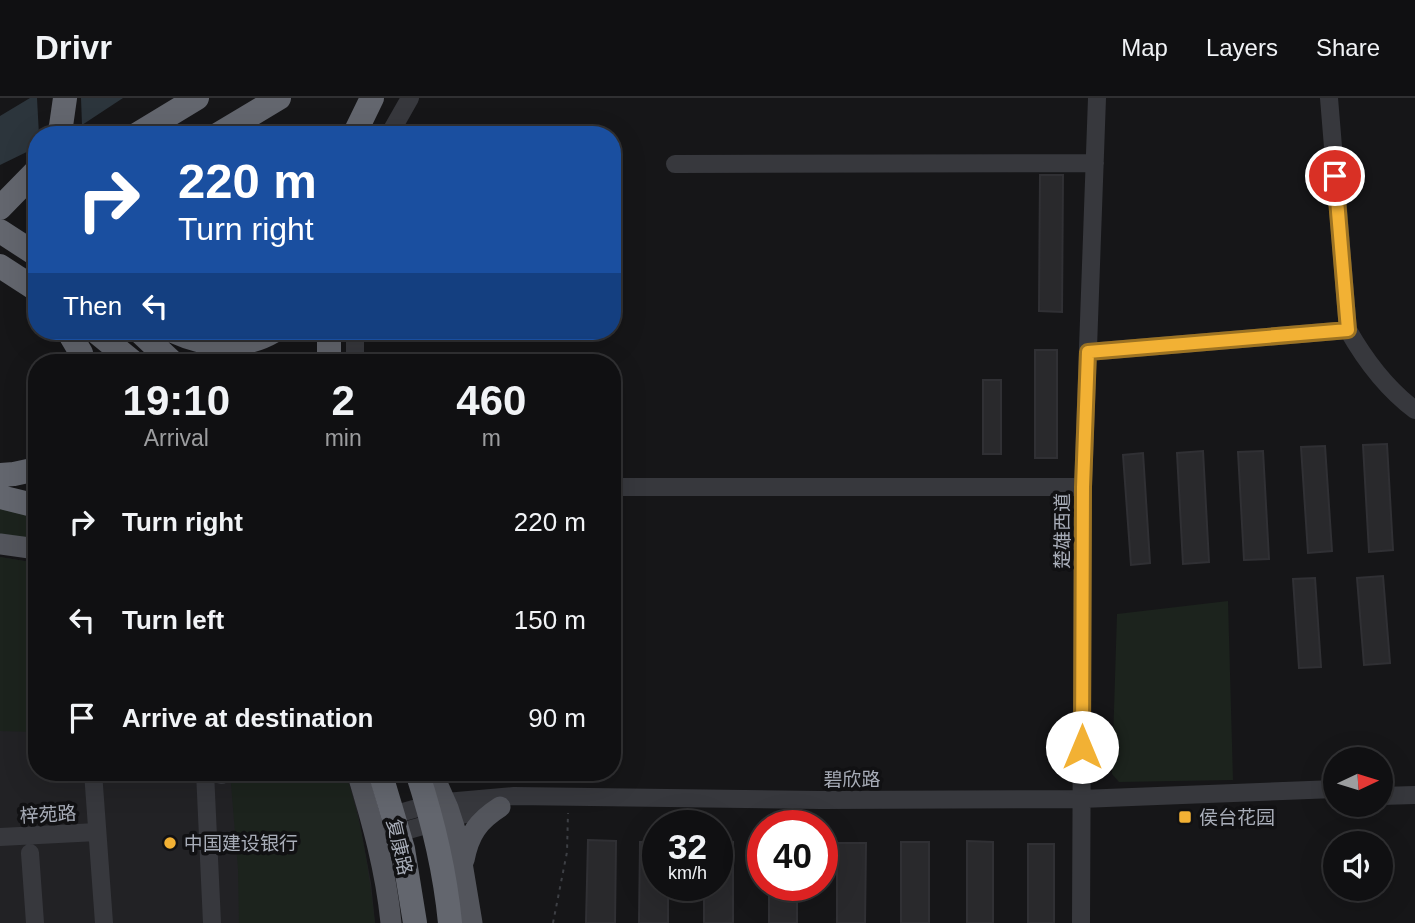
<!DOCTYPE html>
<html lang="en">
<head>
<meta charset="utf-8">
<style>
  :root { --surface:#101012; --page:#19191b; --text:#f1f3f6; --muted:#9c9d9f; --line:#303032 }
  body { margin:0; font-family:Helvetica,"Noto Sans SC",sans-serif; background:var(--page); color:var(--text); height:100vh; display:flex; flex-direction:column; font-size:26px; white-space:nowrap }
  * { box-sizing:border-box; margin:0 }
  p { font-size:23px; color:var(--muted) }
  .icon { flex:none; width:38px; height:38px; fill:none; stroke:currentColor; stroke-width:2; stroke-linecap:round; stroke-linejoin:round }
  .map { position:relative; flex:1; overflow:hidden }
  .details { position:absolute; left:28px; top:256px; width:593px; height:427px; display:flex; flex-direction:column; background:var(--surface); border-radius:28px; box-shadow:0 7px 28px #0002,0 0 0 2px var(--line) }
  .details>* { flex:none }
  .guide { position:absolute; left:28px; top:28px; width:593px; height:214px; border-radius:28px; box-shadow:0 7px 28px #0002,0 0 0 2px var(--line); background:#1a4fa0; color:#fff; overflow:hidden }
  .needle { width:46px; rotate:86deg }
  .buttons { position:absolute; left:1323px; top:649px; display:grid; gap:14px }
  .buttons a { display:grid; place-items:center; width:70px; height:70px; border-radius:50%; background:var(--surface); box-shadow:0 7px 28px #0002,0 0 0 2px var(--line); font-size:35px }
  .speed { position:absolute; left:642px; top:712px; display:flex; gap:14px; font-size:35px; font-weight:700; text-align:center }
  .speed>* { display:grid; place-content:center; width:91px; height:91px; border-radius:50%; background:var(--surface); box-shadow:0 7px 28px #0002,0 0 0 2px var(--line); line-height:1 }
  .speed small { font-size:18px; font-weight:400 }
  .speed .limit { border:10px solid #d22; background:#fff; color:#111 }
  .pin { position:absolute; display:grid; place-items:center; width:60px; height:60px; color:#fff; margin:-30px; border:4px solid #fff; border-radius:50%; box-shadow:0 2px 7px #0007 }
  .me { position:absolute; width:77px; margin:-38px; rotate:0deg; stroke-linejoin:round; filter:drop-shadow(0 0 5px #0008) }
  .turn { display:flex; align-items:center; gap:24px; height:147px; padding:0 35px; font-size:32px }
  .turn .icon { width:91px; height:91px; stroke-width:2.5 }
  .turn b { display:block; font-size:49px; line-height:60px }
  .then { display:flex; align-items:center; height:66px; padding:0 35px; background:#0003; gap:14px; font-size:26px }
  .eta { display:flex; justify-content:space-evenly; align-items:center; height:119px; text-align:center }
  .eta b { font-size:42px; font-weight:700; line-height:49px }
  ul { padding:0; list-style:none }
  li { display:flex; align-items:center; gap:21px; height:98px; padding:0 35px }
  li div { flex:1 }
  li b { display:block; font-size:26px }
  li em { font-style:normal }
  header { display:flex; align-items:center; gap:42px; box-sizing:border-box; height:98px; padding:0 35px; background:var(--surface); border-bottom:2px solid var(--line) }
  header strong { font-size:33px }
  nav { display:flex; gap:38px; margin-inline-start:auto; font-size:24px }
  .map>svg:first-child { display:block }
</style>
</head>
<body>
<header>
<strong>Drivr</strong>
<nav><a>Map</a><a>Layers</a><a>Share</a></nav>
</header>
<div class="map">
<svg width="1415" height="825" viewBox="0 0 1415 825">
  <rect width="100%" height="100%" fill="#161618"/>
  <!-- built -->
  <path fill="#222225" d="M0,459L37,465V674H345L356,705L371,785L375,825H0Z"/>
  <!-- green -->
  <path fill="#1c231d" d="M0,409L37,417V441L0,436Z
    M0,459L37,465V634L0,633Z
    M1228,503L1233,682L1119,684L1112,676L1117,516Z
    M230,674H345C362,723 369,774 375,825H239L238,771Z"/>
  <!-- water -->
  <path fill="#2c353c" d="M30,0H37L39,37H37V49L0,67V18Z
    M81,0H123L82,27Z"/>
  <!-- building -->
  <path fill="#29292c" stroke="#303034" stroke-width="2" d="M1040,77H1063L1062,214L1039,213Z
    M1035,252H1057V360H1035Z
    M983,282H1001V356H983Z
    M1387,346L1393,452L1369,454L1363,347Z
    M1325,348L1332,453L1308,455L1301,349Z
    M1203,353L1209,464L1183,466L1177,355Z
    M1263,353L1269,461L1244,462L1238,354Z
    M1143,355L1150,465L1131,467L1123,357Z
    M1383,478L1390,565L1364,567L1357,480Z
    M1315,480L1321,569L1299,570L1293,481Z
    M588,742L616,743L615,825H586Z
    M967,743L993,744V825H967Z
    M640,744H658V788H668V825H639Z
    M718,744H733V825H704V788H718Z
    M901,744H929V825H901Z
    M837,745H866L865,825H837Z
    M1028,746H1054V825H1028Z
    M769,788H797V825H769Z"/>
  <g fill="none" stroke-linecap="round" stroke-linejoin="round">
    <!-- path -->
    <path stroke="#3d3f44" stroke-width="2" stroke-dasharray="3.5 5" stroke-linecap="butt" d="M553,825L567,754L568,715"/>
    <!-- minor -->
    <path stroke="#37383d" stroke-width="18" d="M1329,0L1348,232C1365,262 1387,291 1415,312
      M389,37L410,0
      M675,66L1095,65
      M355,233V264
      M1088,254L1348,232
      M612,389H1083
      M93,674L104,825
      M205,674L212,825
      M211,674L222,677
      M1381,698L1415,697
      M382,720L428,707L446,704L514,698L821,702L1081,701L1335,691
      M387,738L472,714L496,710
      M0,739L97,734
      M30,755L35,825
      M1081,825L1083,389L1097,0"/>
    <!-- major -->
    <path stroke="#53555c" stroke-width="21" d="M0,446L37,451
      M357,674C372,723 386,773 391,825
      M432,674L448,710L458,741L472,825
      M464,762C469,736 478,723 500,709"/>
    <!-- highway -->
    <path stroke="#63666e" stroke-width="24" d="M58,37L61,28L65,0
      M136,37L197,0
      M217,37L279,0
      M354,37L372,0
      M0,110L37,72
      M68,233L81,255L83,264
      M95,233L133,264
      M139,233L172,264
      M173,233C206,248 242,252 274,233
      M329,264V233
      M0,377L14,376L37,371
      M0,399L37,408
      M380,674L403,751L415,825
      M417,674C433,723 445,773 450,825"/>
    <!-- highway-bridge -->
    <path stroke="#63666e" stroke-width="24" d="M0,133L37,157
      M0,168L37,192"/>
  </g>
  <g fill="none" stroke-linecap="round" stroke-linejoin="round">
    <!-- route casing -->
    <g stroke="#9d7322" stroke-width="18">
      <path id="route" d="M1082,649L1083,389L1088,254L1348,232L1335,78"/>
    </g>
    <!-- route -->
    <use href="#route" stroke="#f2b134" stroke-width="12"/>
  </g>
  <!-- markers -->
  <g fill="#f2b134" stroke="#111113" stroke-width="2.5">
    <rect x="1178" y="712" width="14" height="14" rx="3.5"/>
    <circle cx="170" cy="745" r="7"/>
  </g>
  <g text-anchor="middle" stroke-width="7" stroke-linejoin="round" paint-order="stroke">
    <!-- street labels -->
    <g font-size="19" fill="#a8adb8" stroke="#111113">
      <text transform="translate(1062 433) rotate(-90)" y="7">楚雄西道</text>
      <text x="852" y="688">碧欣路</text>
      <text transform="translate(48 716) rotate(-3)" y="7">梓苑路</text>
      <text transform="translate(400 749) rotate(77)" y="7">复康路</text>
    </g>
    <!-- poi labels -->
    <g font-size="19" fill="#a8adb8" stroke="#111113" text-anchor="start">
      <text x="1199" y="726">侯台花园</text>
      <text x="184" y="752">中国建设银行</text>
    </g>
  </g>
</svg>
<div class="buttons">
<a><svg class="needle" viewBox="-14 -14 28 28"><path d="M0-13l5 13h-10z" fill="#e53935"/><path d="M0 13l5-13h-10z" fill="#9c9d9f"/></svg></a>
<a><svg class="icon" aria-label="sound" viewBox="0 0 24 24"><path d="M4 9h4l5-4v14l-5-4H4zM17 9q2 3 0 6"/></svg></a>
</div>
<div class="speed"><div>32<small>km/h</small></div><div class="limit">40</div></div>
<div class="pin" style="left:1335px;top:78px;background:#d93025"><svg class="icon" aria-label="arrive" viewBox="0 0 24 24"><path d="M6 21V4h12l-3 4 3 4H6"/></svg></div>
<svg class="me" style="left:1082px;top:649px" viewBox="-20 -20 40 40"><circle r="19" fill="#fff"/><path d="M0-13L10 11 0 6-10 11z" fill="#f2b134"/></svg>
<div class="guide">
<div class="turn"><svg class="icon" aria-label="right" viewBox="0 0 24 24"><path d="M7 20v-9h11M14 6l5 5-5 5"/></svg><div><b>220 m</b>Turn right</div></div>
<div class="then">Then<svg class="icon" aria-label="left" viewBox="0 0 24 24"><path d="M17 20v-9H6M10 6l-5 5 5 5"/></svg></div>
</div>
<section class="details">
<div class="eta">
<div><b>19:10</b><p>Arrival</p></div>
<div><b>2</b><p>min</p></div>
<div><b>460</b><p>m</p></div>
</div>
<ul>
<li><svg class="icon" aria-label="right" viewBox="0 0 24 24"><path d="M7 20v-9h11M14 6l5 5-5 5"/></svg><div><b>Turn right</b></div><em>220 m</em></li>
<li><svg class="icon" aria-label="left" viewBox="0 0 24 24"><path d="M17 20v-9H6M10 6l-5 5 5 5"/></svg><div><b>Turn left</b></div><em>150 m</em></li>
<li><svg class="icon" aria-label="arrive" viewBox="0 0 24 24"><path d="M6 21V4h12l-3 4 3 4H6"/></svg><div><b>Arrive at destination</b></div><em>90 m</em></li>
</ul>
</section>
</div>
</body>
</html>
